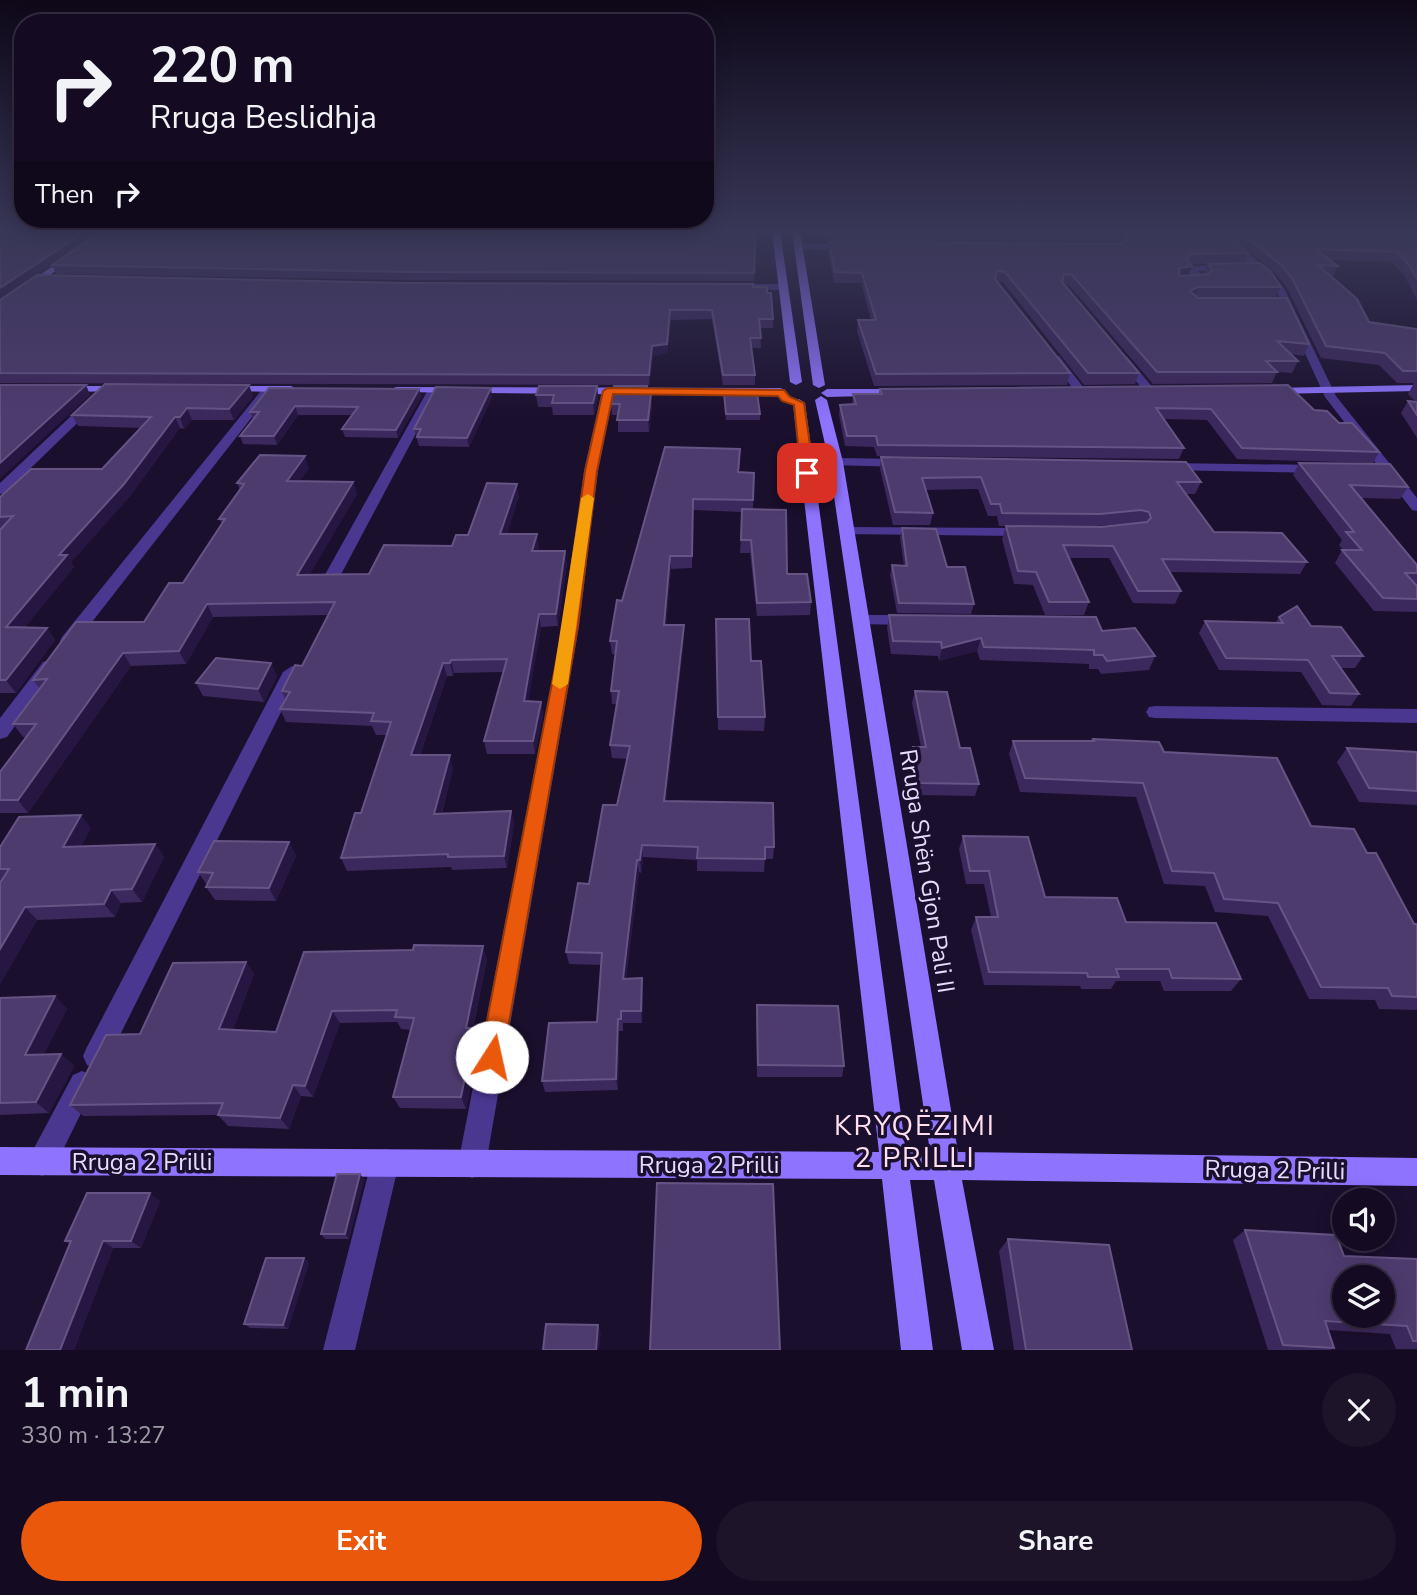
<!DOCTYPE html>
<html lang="en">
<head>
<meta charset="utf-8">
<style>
  :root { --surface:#140b22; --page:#1d142a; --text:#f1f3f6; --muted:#9d9ba5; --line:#332b40; --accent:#ea580c }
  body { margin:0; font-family:"Nunito Sans",sans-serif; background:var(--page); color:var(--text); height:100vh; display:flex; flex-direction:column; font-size:26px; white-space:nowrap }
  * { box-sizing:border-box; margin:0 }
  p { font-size:23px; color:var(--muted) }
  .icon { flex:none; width:38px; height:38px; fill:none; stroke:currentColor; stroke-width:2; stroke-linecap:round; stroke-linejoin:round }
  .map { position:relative; height:1350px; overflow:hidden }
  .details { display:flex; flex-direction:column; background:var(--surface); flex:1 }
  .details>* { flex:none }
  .guide { position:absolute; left:14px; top:14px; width:700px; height:214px; border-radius:28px; box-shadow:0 4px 18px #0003,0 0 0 2px var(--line); background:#140b22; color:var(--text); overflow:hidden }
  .tools { position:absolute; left:1332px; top:1188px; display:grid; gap:14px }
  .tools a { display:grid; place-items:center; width:63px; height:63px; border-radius:50%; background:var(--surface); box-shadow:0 4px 18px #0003,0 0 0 2px var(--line); font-size:35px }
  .pin { position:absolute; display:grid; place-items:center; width:60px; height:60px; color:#fff; margin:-30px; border-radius:14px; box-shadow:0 4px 10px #0006 }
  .me { position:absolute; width:77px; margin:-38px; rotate:10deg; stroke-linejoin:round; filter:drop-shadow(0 0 5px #0008) }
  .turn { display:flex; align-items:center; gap:24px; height:147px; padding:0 21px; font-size:32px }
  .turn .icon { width:91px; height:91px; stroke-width:2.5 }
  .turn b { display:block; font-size:49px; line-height:60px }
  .then { display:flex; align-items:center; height:66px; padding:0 21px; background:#0003; gap:14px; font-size:26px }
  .round { display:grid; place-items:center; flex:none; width:74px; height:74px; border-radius:37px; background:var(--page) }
  .summary { display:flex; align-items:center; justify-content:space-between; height:119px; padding:0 21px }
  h1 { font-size:42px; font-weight:700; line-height:52px }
  .action { display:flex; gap:14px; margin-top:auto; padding:14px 21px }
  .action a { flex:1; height:80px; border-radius:42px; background:var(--accent); color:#fff; font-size:28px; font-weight:700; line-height:80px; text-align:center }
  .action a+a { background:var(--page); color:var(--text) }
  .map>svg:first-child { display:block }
</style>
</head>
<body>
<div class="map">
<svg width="1417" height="1350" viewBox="0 0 1417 1350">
  <rect width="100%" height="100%" fill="#1a0f2d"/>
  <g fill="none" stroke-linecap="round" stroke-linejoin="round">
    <!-- street -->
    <path fill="#493790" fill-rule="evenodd" d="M1227,239H1233L1275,277L1285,290L1336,396L1417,498V511L1412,510L1325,397L1277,292L1227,243Z
      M798,244H851L855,247L851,250L795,249Z
      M1229,264L1232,265V269L1198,271L1206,280L1204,282L1185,285L1180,282L1194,278L1186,269L1188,267Z
      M743,284H782L787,287L782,290L740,289L738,287Z
      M1051,356H1059L1087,392L1085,394H1077L1050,358Z
      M1119,357H1127L1154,389V393H1146L1119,361Z
      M264,387L274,389L74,645H62L60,641L62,637Z
      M429,388L439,390L338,580L335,583H325L322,580Z
      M608,388L614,391L598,471L579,626L486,1164L482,1174L472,1178L462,1174L458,1164L563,626L584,471L602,391Z
      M88,400L98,403L5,493L0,494V483Z
      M836,458L902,459L909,463L902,467L831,465V459Z
      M1168,463L1319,465L1326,469L1319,473L1163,470V464Z
      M847,527L1026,528L1033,532L1026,536L842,534L840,531L842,528Z
      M861,615H911L919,620L911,625L855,624L853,620L855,616Z
      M49,660L58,666L55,670L7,737L0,739V718L43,662Z
      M292,666L301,672L105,1065L96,1069L87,1065L83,1056L87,1047L283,672Z
      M1155,706L1417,709V723L1155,718L1149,717L1146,712L1149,707Z
      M82,1071L91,1075L95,1084L91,1093L52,1172L42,1176L32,1172L28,1162L32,1152L73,1075Z
      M385,1149L395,1153L399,1163L355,1350H323L371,1163L375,1153Z"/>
    <!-- secondary -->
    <path fill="#8e73ff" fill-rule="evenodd" d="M105,231H114L0,309V302Z
      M772,231H780L802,382L796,385L790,382Z
      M792,231H800L825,385L819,388L813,385Z
      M1417,385V391L1272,394L1266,391L1272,388Z
      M123,386L127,387V391L63,392L57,389L63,386Z
      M228,386H291L297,389L291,392L224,391V387Z
      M396,387L781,388L787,392L781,396L392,392L390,390Z
      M901,389L907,393L905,395L827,397L821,393L827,389Z
      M821,396L827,400L843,462L958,1152L1417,1158V1186L962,1180L994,1350H962L934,1180H910L933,1350H901L882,1179L0,1175V1147L879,1152L793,403L799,399L805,403L906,1152H930L829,462L815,400Z"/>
  </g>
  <!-- wall -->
  <path fill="#3b285c" d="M0,231H101L20,286L406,283L753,287L767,293L773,319V328H760L761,348H751L755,375V385H723L712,319L671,320L667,353L653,356L649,385L0,383Z
    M756,231L754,281L408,280L56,274L52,265Z
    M824,231H1417V300L1404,275L1392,262L1330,260L1338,266L1333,276H1330L1369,322L1417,330V438L1401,413L1408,401L1416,402L1408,394L1414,383H1397L1379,365L1321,358L1287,288L1277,275L1225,231L1248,253L1244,263L1191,264L1189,276L1204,275L1208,264L1281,287L1276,297L1309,344L1304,356L1291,354L1298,361L1292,373L1277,372L1272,383L1153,384L1069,285H1064L1139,373L1135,384L1084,385L1003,282H997L1070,373L1067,385L874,386L857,331L858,320H871L861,283H834L828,252L829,242L1121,244L1119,242L826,241Z
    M597,386L598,398L594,415H553L552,407H538L536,395Z
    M419,389L421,397L398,438L345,437L342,429L352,415H298L277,445L243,444L240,436L253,419L250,412Z
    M880,389L1314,410L1339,423L1379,452L1373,463L1237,459L1207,420L1164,419L1184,448L1179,459L877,456L874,447L845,446L839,415L840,405L852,404L853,394H879Z
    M648,394L652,405L649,432H618V415H612L611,404Z
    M253,396L234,420H192L184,429L180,428L130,496L71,562L74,567L25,627L47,628L55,640L16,693H0V530L1,529H0V497L102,469L141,428L78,426L72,415Z
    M492,397L469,447L419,446L414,429Z
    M724,398L760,414V420H726Z
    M665,447L740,461L739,472L754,473L753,509L787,574L811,602L810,615L757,616L750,553H740L742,512L693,510L692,568L671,569L666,625L684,638L666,801L774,847L773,859H765L764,872L697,871V860L643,857L641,873L639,872L626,978L643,990L642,1023H623V1031H619L618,1090L545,1092L542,1081L597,1022L601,965L569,964L566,952L617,805L627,759L612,758L610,745L617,704H612L611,691L616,654H612L610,641Z
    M881,457L1201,482L1195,494H1186L1214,532L1307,562L1300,574L1170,572L1181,591L1175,604L1133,603L1109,558H1068L1089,602L1084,615H1045L1033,585L1014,584L1002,539L1006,526L1101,527L1139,523L1096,526H999L997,516H988L978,489L926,490L933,513L930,525H893L880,469Z
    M1299,463L1408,487L1400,499L1361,498L1417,565V584L1416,585L1417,586V612L1374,611L1335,563L1342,550H1343L1339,545L1342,540L1293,475Z
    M309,468L300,481L353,482L357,494L309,575L369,574L452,546L519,496L507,534L539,546L538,551L567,563L558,626L541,627L528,701L541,702L543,715L535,754H487L484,741L503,672L454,673L453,676H447L420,755L453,768L442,813L511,811L514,824L507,868L452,870L451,867L347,871L341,858L361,813L387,735H376L372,726L286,722L280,709L285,700L282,691L302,666L328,615L213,617L186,664L131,666L28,813H0V772L26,737H23L13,724L40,689L33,680L144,622L183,583L222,524L219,519L240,490L237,483Z
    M902,528L947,567L974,604L971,614L897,613L890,575L892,565L904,566L900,538Z
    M889,615L1102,631L1155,656L1149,670L1101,674L1098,669H1089V664L980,660L977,651L939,661L938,656L891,654L887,628Z
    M1279,617L1311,626L1363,656L1355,668H1341L1359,694L1351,706L1322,705L1301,672L1219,670L1199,633L1205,621L1276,622Z
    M716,619L751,661L765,717L764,731L718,730Z
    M271,663L277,676L264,702L203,696L196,683Z
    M915,691L960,748L979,784L975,796L916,795L910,759L913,747H921L912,703Z
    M1093,739L1164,752L1311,826L1367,853L1414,924H1417V1010L1379,1009L1375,1000L1309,999L1268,916L1215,912L1205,886L1164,884L1136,797L1020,792L1009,754L1013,741H1092Z
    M1347,748L1417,752V805L1359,802L1337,762Z
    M91,828L81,846L155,844L164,857L142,902L121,903L115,917L37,920L0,984V847Z
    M963,836L1045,897L1126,922L1241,979L1231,991H1164L1160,981H1116L1111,989H1081L1080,986L984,985L971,930L976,917H991L984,884H966L959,849Z
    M289,842L296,856L276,901L215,900L206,887L207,885L198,872Z
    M304,952L487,959L473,1028L480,1040L466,1109L400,1108L393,1097L411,1030L401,1029L397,1022L340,1023L313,1097L301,1096L289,1129L228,1126L218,1115L83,1116L70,1105L140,1034L246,962L254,974L233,1030L276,1032Z
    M55,996L67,1009L44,1054H61L74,1066L49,1113L0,1115V998Z
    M757,1005L844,1066L842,1077H757L756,1017Z
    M364,1179L349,1239H325L321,1234Z
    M160,1201L141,1248H113L74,1350H26L70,1244L65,1241Z
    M1245,1230L1344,1256L1417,1259V1349H1396L1390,1334L1328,1330L1334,1348L1330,1350H1268L1233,1240Z
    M1008,1239L1132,1350H1014L999,1251Z
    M304,1258L309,1263L288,1329L250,1328L244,1324Z"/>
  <!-- shaded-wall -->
  <path fill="#261642" d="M86,231H101L0,300V288Z
    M1191,254L1188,264L1192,266L1189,276L1176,278L1180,268Z
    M1198,287L1194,297L1190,291Z
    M670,310L671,320L667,353L653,356L649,385V375L652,346Z
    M86,385L90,395L0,479V463Z
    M249,385L253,396L234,420L229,409Z
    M597,386L598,398L594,415L593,403Z
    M491,388L492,397L469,447L467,438Z
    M419,389L421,397L398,438L396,430Z
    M651,394L652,405L649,432L648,420Z
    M295,406L298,415L277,445L274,436Z
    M187,408L192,420L184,429L180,417Z
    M175,417L180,428L130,496L71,562L74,567L15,640L6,627L59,555Z
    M305,456L309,468L292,493L287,481Z
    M353,482L357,494L302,588L297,575Z
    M517,484L519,496L503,547L500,534Z
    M537,534L539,546L534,564L532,551Z
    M565,551L567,563L558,626L556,614Z
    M670,556L671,569L665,638L664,625Z
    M207,604L213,617L186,664L179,651Z
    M539,614L541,627L526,714L524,701Z
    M684,625V638L665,814L664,801Z
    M47,628L55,640L16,693L6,680Z
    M981,638L977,651L939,661L942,648Z
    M123,653L131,666L28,813L18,800Z
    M451,660L454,673L453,676L450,663Z
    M271,663L277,676L264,702L258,689Z
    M443,663L447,676L415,768L411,755Z
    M541,702L543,715L535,754L533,741Z
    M450,755L453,768L438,827L434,814Z
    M511,811L514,824L507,868L504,856Z
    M81,815L91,828L73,860L63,847Z
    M289,842L296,856L276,901L269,888Z
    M155,844L164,857L142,902L132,889Z
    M642,845L643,857L641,873L640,860Z
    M637,860L639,872L624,990L623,979Z
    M111,890L121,903L115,917L104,904Z
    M25,907L37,920L0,984V949Z
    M483,946L487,959L470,1040L466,1028Z
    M246,962L254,974L229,1041L219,1029Z
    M642,978L643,990L642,1023L641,1011Z
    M55,996L67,1009L38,1067L25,1055Z
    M332,1011L340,1023L313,1097L305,1086Z
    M618,1019L619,1031L618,1090L616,1079Z
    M475,1028L480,1040L466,1109L461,1097Z
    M61,1054L74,1066L49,1113L36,1102Z
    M293,1085L301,1096L289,1129L280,1118Z
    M360,1174L364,1179L349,1239L345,1234Z
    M150,1193L160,1201L141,1248L131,1241Z
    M103,1241L113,1248L74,1350H60Z
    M304,1258L309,1263L288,1329L283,1325Z
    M598,1325L601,1333L599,1350H596Z"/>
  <!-- building -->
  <path fill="#4d3b6e" stroke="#655484" stroke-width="2" fill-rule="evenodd" d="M0,231H86L0,288Z
    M102,231H756L754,273L406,272L52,265Z
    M827,231H1224L1248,253L1191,254L1187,259L1192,266L1180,268L1179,274L1182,276L1208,274L1212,270L1208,264L1260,263L1271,272L1281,287H1198L1190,291L1198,298H1287L1309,344L1277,341L1298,361H1266L1277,372H1157L1072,275L1064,274L1062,282L1139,373H1088L1005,272L997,271L995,279L1070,373L876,374L858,320H876L862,273L835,272L829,242L1122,244L1129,238L1122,233L827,232Z
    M1239,231H1409L1417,235V279L1409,265L1397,252L1315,249L1338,266L1318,265L1357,299L1369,322L1416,329L1417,330V371H1403L1385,353L1326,346L1292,278L1281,265Z
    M37,275L406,283L753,284V287H767V293H771L773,319H759L761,338H750L755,375H723L712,310H670L667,344L652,346L649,375L0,373V300Z
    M105,384L249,385L229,409L187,408L180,417H175L124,484L59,555H67L6,627L47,628L6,680H0V530L13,516L0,517V497L31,469H102L151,417L72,415Z
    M0,385H86L0,463Z
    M1288,385L1314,410L1327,411L1339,423H1352L1379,452L1242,448L1211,409L1156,408L1184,448L878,445L876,436H847L840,405L856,404L853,394H882L880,389Z
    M539,386H597L593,403H552L554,395H536Z
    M614,386H647V394H651L648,420H617L620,404H611Z
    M436,387L491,388L467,438L417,437L421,429H414Z
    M269,388L419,389L396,430L342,429L358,407L295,406L274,436H240L259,412H250Z
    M724,393H757L760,414H726Z
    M1408,401L1417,402V415Z
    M665,447L740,449L738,472L754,473L753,500L693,499L692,556H670L664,625H684L664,801L773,803L774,847H765V859L697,858L698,847L642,845L640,860H637L623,979L642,978L641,1011H621V1019H618L616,1079L542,1081L549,1023L597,1022L602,953L566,952L578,883L589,884L603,805H617L630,746L610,745L619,691H611L617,641H610L617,600L622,601Z
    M260,455L305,456L287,481L353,482L297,575L369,574L384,545L452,546L456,535H468L487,483L517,484L500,534H537L532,551H565L556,614H539L524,701L541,702L533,741H484L507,659L451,660L450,663H443L411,755H450L434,814L511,811L504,856L448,857V854L341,858L355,813H361L391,722L371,721L374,713L280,709L290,692L282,691L295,665L302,666L335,602L207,604L179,651L123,653L18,800H0V772L36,724H13L47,679L33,680L76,622H144L169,583H183L225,519H219L244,484L237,483Z
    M881,457L1186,462L1201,482H1177L1214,532L1282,533L1307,562L1162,559L1181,591H1138L1113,546L1063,545L1089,602H1049L1036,572L1018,571L1006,526L1101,527L1147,522L1151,518L1149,512L1141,510L1100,514L1002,513L1000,504H991L981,477L922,478L933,513L895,512Z
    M1299,463L1390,464L1408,487L1350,485L1417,565V573H1405L1417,586V599L1383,598L1342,550H1362L1346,532H1354Z
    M742,509L786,510L787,574H807L811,602L757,603L751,540H741Z
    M902,528L936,529L947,567H965L974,604L899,603L892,565L907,566Z
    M1297,606L1311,626L1341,627L1363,656H1332L1359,694L1330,693L1308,660L1226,658L1205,621L1283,623L1279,617Z
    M889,615L1096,617L1102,631L1135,628L1155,656L1107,661L1103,655H1094V650L984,647L981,638L942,648L941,642L893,641Z
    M716,619H749L751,661H761L765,717H718Z
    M216,658L271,663L258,689L196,683Z
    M915,691L947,692L960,748H970L979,784L919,783L913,747H926Z
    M1093,739L1159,742L1164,752L1277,758L1311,826L1354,829L1367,853H1376L1414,924H1417V997L1392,996L1388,988L1321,987L1278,903L1224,899L1214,873L1172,871L1143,783L1025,778L1013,741H1094Z
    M1347,748L1417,752V791L1369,788Z
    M81,815L63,847L155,844L132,889L111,890L104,904L25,907L0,949V883L9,869H0V847L19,817Z
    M963,836L1028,837L1045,897L1117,898L1126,922L1216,923L1241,979L1172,978L1169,969H1116L1119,977H1088L1087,973L989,972L976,917H998L989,871H970Z
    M214,841L289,842L269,888L206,887L213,873L198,872Z
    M414,945L483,946L466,1028H475L461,1097H393L414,1018L395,1017L397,1010L332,1011L305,1086L293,1085L280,1118L218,1115L223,1103L70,1105L106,1035L140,1034L173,963L246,962L219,1029L276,1032L304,952L413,950Z
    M55,996L25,1055L61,1054L36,1102L0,1103V998Z
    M757,1005L838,1006L844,1066L758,1065Z
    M337,1174H360L345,1234H321Z
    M657,1183L773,1184L780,1350H650Z
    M87,1193H150L131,1241H103L60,1350H26L71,1241H65Z
    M1245,1230L1336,1235L1344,1256L1417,1259V1341H1413L1407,1326L1325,1321L1334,1348L1283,1345ZM1344,1278H1382V1316H1344Z
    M1008,1239L1109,1245L1132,1350H1026Z
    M266,1258H304L283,1325L244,1324Z
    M546,1324L598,1325L596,1350H543Z"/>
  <!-- sky -->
  <linearGradient id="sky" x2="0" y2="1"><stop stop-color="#0e0819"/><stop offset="0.55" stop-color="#383757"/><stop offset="1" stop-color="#383757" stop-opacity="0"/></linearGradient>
  <rect width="1417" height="420" fill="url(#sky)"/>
  <!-- route -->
  <path fill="#ea580c" stroke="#983908" stroke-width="2" d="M608,388L784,390L790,397L804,403L814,473L807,477L801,473L794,405L782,401L778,396L613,394L597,471L578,626L503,1057L500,1065L492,1068L483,1065L480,1057L563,626L585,471L603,391Z"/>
  <!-- slow -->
  <path fill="#f59e0b" d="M588,494L594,498L568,684L560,689L552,684L581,498Z"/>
  <g text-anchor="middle" stroke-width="7" stroke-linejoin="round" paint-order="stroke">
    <!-- near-street labels -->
    <g font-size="24" fill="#e6dcff" stroke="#1a0f2d">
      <text transform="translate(927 871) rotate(81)" y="8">Rruga Shën Gjon Pali II</text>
      <text x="142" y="1170">Rruga 2 Prilli</text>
      <text x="709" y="1173">Rruga 2 Prilli</text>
      <text transform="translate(1275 1170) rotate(1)" y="8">Rruga 2 Prilli</text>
    </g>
    <!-- near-quarter labels -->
    <g font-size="28" letter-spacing="2" fill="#ffdeed" stroke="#1a0f2d">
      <text x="915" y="1135">KRYQËZIMI<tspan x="915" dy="32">2 PRILLI</tspan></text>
    </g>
  </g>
</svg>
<div class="tools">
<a><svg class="icon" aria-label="sound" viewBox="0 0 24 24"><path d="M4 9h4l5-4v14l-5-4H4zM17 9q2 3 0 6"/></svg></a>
<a><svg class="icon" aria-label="layers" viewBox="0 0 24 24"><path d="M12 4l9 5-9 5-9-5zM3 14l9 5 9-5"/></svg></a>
</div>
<div class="pin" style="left:807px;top:473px;background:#d93025"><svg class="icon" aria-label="arrive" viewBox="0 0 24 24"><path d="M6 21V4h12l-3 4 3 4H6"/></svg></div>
<svg class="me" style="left:492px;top:1057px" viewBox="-20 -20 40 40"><circle r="19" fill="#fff"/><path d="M0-13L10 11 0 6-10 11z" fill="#ea580c"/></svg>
<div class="guide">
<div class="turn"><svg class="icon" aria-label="right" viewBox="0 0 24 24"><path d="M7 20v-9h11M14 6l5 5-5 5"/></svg><div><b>220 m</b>Rruga Beslidhja</div></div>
<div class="then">Then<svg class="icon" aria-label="right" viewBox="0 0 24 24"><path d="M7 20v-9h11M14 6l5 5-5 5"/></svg></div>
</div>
</div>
<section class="details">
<div class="summary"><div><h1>1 min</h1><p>330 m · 13:27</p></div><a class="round"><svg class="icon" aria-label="close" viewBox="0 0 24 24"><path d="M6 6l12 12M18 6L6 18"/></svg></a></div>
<div class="action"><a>Exit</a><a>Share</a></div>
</section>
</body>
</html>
